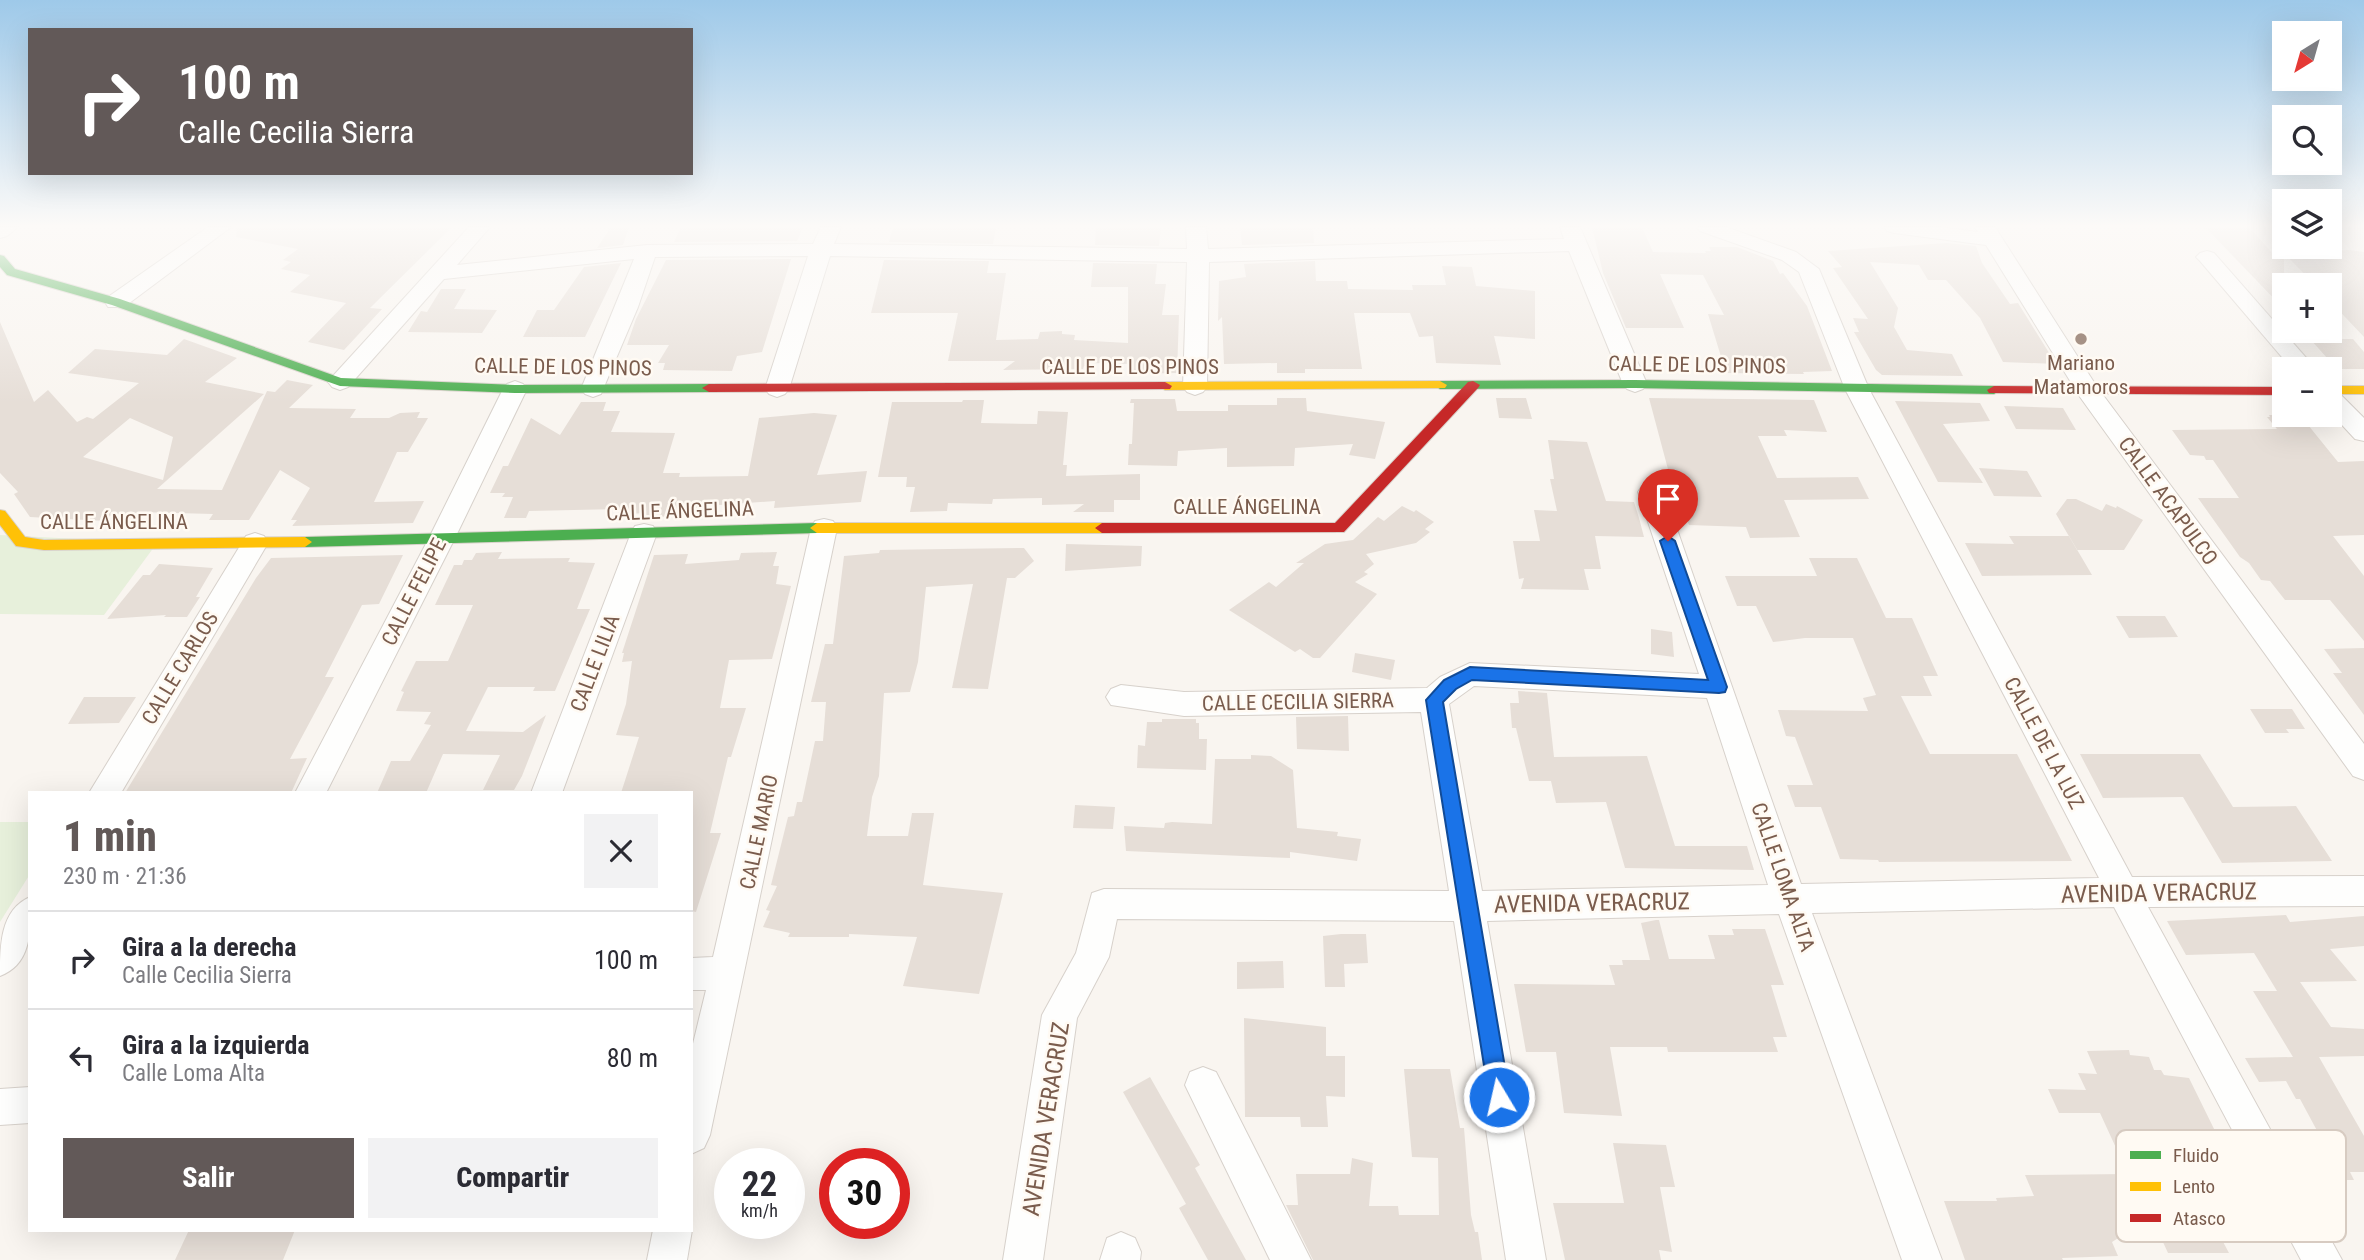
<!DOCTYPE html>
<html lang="es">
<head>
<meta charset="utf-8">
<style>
  :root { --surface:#fff; --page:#f2f2f3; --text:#2b2b33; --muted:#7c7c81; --line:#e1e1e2; --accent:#625958 }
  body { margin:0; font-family:"Roboto Condensed",sans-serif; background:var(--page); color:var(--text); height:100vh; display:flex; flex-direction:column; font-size:26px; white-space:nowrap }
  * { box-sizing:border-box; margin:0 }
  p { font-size:23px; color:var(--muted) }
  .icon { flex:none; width:38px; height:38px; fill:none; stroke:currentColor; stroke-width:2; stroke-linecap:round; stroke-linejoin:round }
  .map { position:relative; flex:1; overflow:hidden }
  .side { position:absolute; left:28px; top:791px; width:665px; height:441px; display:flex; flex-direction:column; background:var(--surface); border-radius:0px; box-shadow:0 7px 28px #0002 }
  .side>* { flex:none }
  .hud { position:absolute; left:28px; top:28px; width:665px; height:147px; border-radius:0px; box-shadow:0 7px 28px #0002; background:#625958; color:#fff; overflow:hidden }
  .needle { width:46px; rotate:217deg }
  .tools { position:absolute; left:2272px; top:21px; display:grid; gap:14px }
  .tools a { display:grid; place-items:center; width:70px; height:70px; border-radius:0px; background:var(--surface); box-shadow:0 7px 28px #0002; font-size:35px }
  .speed { position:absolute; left:714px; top:1148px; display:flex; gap:14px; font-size:35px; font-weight:700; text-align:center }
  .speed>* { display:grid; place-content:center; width:91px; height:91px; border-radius:50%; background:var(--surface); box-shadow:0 7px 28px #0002; line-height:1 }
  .speed small { font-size:18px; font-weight:400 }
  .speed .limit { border:10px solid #d22; background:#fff; color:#111 }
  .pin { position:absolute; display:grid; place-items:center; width:60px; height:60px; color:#fff; margin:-72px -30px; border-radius:50% 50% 50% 0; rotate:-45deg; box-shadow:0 0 7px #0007 }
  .pin .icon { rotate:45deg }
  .me { position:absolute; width:77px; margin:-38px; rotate:351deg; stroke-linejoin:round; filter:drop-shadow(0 0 5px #0008) }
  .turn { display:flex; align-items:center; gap:24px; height:147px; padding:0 35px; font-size:32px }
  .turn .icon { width:91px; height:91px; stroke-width:2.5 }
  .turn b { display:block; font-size:49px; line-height:60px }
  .round { display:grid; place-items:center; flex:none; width:74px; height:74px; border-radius:0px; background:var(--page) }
  .summary { display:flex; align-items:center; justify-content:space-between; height:119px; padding:0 35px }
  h1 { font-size:42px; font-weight:800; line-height:52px; color:var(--accent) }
  .cta { display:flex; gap:14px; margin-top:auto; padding:14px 35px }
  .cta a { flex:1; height:80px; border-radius:0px; background:var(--accent); color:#fff; font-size:28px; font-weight:800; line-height:80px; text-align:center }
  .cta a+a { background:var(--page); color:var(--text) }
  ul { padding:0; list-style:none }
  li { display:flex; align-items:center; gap:21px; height:98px; padding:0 35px; border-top:2px solid var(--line) }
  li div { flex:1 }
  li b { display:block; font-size:26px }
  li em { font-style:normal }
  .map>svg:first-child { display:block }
</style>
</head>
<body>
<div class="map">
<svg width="2364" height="1260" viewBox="0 0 2364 1260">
  <rect width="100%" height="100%" fill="#f9f5f0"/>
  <!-- green -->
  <path fill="#e7f0db" d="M0,535L157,543L104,615L0,614Z
    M0,822H30V874L0,922Z"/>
  <!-- building -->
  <path fill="#e6ded7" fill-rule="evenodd" d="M237,227H452L370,308L382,309L344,350L308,342L346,303L290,292L310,275L281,269L291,262L283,260L298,249L236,237Z
    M611,227H629L623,245L597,248Z
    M681,227H803L797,241L674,242Z
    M893,227H996L993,244L889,242Z
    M1096,227H1161L1159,246L1095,245Z
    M1240,227H1313L1314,243L1242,245Z
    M1592,227H1642L1653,252L1706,253L1705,251H1711L1709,247H1737L1773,261L1780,274L1783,273L1807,306L1832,371L1803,372L1804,374L1726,373L1708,314L1724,315L1703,275L1660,274L1684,328H1626L1603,273Z
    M2205,227H2249L2273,254H2284V309Z
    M1947,243L1976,246L1982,263L2010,304L2018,303L2056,364L2003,362L1980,318L1946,280H1928L1919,265L1870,262L1898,308L1894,327L1907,350L1952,354L1963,376L1882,375L1876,370L1854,332H1859L1853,318L1868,319L1833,268L1842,267L1828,251Z
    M2349,250L2364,252V337L2329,300V285H2315L2284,253Z
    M791,259L762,352L737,356L732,371L663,370L665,363H658L669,345H627L636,319L666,260Z
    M884,260L989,261L987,273H1006L996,340L1038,339L1040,332L1062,331V334L1075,335L1074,340L1128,343V287H1091L1093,263L1157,264L1155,284H1166L1162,315H1179L1177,373L1132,374V364L1091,363V366H1084L1083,369L1003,370L1015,361H948L958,313H871Z
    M1315,261L1316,281H1347L1348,289L1413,290L1412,285H1446L1442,266L1472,267L1476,286L1535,291V339L1494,336L1501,365L1436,363L1433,336L1419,337L1410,313H1354L1362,369H1305V373H1277V363L1224,364L1222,317L1218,321L1219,281L1246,277L1244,264Z
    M621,263L585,337H523L537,310H554L584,267Z
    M441,289H466L454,309L497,310L482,333L408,332L421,311L427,312Z
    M0,322L34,402L48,390L77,422L87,417L93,419L139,383L68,373L95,349L167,355L184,339L237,358L205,382L264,394L157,489L222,490L267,391L275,392L287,380L313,385L289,408L356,409L350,418H389L400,413L420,412L417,418H428L408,452H397L374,502L424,501L413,523L292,526L297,520H291L310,488L280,470L249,520H209L213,514L138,512L136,515L112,514L105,521L30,517L14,494L18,492L0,473ZM130,418L173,437L163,480L83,457Z
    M2310,339H2353L2364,352V369H2337Z
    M1277,398H1306L1307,411L1385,422L1375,459L1349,455L1353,444L1295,448L1294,466L1227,467V448L1178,451L1177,466L1128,465L1129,444H1132L1134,403H1130L1131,399H1175L1177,411H1228V405H1277Z
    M1496,398H1526L1532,419L1499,418Z
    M1649,398L1814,400L1827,432L1784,430L1787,436H1758L1777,478L1858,477L1869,499L1784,500L1800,537L1750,538L1746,527L1689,525L1669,473Z
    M963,400H984L981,423L1037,424L1038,411L1068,412L1063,465H1067L1066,476L1140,474V500H1114V512H1073L1084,504L1042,505V498L993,499L992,504L948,503L947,511L910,512L915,487H906L907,477H878L892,402H962Z
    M1895,401L1980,403L1990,421L1943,424L1983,483L1938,482Z
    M581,402H606L603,411H620L611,432L675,433L663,473H680L679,477L748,476L759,418L814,413L837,415L817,475L867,471L861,502L774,508L775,501L705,506L701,516L643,517L644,513L617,515L619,509L529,511L526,518H504L513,497H502L505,493H490L503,466H508L531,418L560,435Z
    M2004,406L2063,408L2076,430L2016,429Z
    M2269,415H2300L2338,462L2364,461V535L2333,536L2364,576V641L2330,600H2285L2270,581L2261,580L2249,563L2240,557L2198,498H2239L2213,460H2206L2204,456L2190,455L2172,430L2277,429L2267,417H2270Z
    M1548,440L1587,442L1606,501L1634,502L1639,518L1644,537L1595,536L1601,569H1584L1589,590L1521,589L1524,578L1519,579L1513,541H1540L1534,510L1557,511L1550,479H1554Z
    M1979,468L2027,471L2042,497L1994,496Z
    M2067,499H2076L2102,511L2106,504L2116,508L2117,506L2143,520L2124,550H2077L2056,514Z
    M1402,506L1414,512L1416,510L1434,522L1425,529L1430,532L1416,543L1366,554L1374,564L1364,572L1368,574L1355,582L1377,594L1320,658H1313L1300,649L1295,652L1229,610L1269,582L1276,587L1304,563H1296L1325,544L1353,540L1378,517L1384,521Z
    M2009,536H2069L2092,575L1982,576L1965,543L2014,544Z
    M1066,544L1142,546L1141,566L1065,571Z
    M1024,548L1034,561L1015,578H1007L988,689L952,688L973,584L926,587L918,662L910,692L884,693L879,776L872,797L867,836H908L912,813H934L923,885L1003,893L979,994L903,986L917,937L849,934V937H788L790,933L763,927L770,911L766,910L777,886L771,885L788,817L794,816L797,802H802L815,741H823L826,702H811L825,644H833L844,556L879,553L880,550Z
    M502,552L498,559L570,558L568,562L595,563L577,609H590L555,691H533L535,687H488L466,731L523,732L546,715L522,776L514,790H483L500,755L443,754L426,793H377L391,761H410L431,725L424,724L431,712L396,711L404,692L401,691L416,661H448L473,605H435L454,565H462L464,560H472L476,553Z
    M777,552L773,566H779L776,584L791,586L780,629L772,659L729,660L720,708H746L731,757H728L710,833H721L696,912L691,911V793H621L639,737L616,735L626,704L632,661L622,662L624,653H622L654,555L688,554L685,564L739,560L741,553Z
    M403,555L379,604L362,605L325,677H334L290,759L307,758L291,793H125L256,578L271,558Z
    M1809,558H1857L1886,618H1912L1938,676H1923L1932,696H1901L1930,754H2017L2072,861L1879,862L1878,860L1840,859L1821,807H1795L1787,785H1813L1795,737L1786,736L1778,710L1868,711L1863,698L1876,695L1853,638H1805L1773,642L1756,606H1737L1725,576H1817Z
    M159,564L213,568L196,597H200L187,617H164L166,615L107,619L143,575H150Z
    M2116,616H2165L2178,637L2129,638Z
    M1651,629L1672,632L1674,657L1651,654Z
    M2364,648V715L2333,673H2342L2324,649Z
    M1355,653L1395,660L1391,680L1352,672Z
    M1518,691L1547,693L1554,757L1647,756L1675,846H1747L1754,870L1625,868L1606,802L1556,803L1551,781H1529L1516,728H1512L1510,703H1519Z
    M84,697H136L119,723L68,724Z
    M2250,709H2292L2305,729H2286L2289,733H2265Z
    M1348,716L1349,751L1297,749L1296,717Z
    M1162,719H1196V723H1199V739H1207L1206,770L1137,768L1138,745L1145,746L1147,722H1162Z
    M2080,754H2200L2233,807L2296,806L2332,861L2222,863L2183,797L2103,798Z
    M1251,755L1271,756L1293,770L1297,828L1338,832L1337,836L1361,839L1357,861L1290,852V858L1126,851L1124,826L1164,828L1165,823L1172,822L1212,824L1215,759H1251Z
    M1075,805L1115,807L1113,829L1073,828Z
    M2286,915L2290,922L2364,916V946L2330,949L2357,981L2300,982L2331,1027L2364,1029V1056L2319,1057L2364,1136V1172H2350L2354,1180H2315L2300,1153L2314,1154L2305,1138H2321L2300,1099H2296L2286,1081L2259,1082L2245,1058L2293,1057L2253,991H2277L2254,953L2186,955L2167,921Z
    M1656,920H1659L1669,959H1715L1708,935H1734L1732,929H1765L1784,985H1771L1787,1037H1773L1778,1052H1668L1667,1047H1610L1622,1116L1564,1113L1556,1052H1526L1514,984L1615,985L1609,965H1623L1622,960H1650L1641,923Z
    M1341,934H1366L1368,963L1344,964L1345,987H1325L1323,936Z
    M1283,961L1284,988L1237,989V962Z
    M1244,1018L1326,1027V1056H1345V1097L1326,1096L1328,1127H1301L1300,1117H1245Z
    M2129,1050L2130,1055L2149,1057L2154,1070H2161L2164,1075L2189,1078L2246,1194L2201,1179L2230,1237L2221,1238L2229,1253H2168L2157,1229H2149L2145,1221L2112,1242L2118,1256L2062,1258L2063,1260H1965L1944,1201H1997L1996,1198L2034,1196L2025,1175L2128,1174L2100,1113H2059L2048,1089L2086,1090L2078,1073L2097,1074L2087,1051Z
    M1404,1069H1450L1460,1128H1464L1471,1215L1475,1232H1478L1482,1260H1313L1286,1205H1298L1296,1174H1350L1352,1158L1373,1163L1369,1206H1398L1399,1215H1439L1438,1158L1412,1157Z
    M1150,1077L1200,1165L1195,1168L1246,1260H1208L1179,1208L1186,1204L1123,1092Z
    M1613,1143L1666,1145L1675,1187H1660L1672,1252L1659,1250L1661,1260H1565L1553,1203H1624Z
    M189,1230H295L283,1260H175Z"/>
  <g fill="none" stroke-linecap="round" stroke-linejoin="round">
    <!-- street casing -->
    <g stroke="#d7d1cb" stroke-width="2">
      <path id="street" d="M0,227H18L7,236L0,238Z
        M208,227H231L124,307H108L105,302L108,297Z
        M469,227H490L457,265L647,245L813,244L821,227H841L834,244L1187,249L1186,227H1206L1208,249L1564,239L1560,227H1580L1647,384L1643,389L1635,392L1627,389L1623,384L1569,251L1209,262L1207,387L1203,392L1195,395L1187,392L1183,387L1187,262L830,256L789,389L785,394L777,397L769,394L765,389L808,256L655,257L638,307L601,394L593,397L585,394L581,389L634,259L444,279L348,387L340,390L332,387L328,382L332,377Z
        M1697,227H1726L1796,252L1819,269L1869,389L2132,877L2364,876V906L2148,907L2342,1260H2301L2114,907L1812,913L1942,1260H1902L1779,914L1487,921L1546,1260H1506L1454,921L1117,919L1109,957L1077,1018L1043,1260H1003L1042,1015L1076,953L1092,893L1104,889L1449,891L1421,712L1184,716L1111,705L1106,697L1111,689L1121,685L1184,692L1427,688L1440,677L1470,663L1699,674L1638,492L1642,486L1651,483L1660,486L1664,492L1801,884L2099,878L1845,389L1799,272L1782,260L1700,231ZM1474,686L1707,698L1768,885L1482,891L1449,704Z
        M1884,227H1939L1978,232L1975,227H1995L2097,387L2364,744V780L2353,776L2080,397L1986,245L1894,233L1887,231Z
        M2207,251L2214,253L2316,369H2292L2200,261L2196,257L2200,253Z
        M515,381L523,384L527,389L456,536L326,793H295L430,536L503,389L507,384Z
        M2329,388L2337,391L2364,418V441L2355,439L2329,411Z
        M824,519L833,521L837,528L710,1135L704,1148L691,1154V1052L706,990H691V958L713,957L811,528L815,521Z
        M644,524L653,526L657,533L562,793H531L631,533L635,526Z
        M255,533L264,536L268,543L121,793H89L246,536Z
        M30,897C30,927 34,963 0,976C0,946 0,910 30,897Z
        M1203,1067L1216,1072L1311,1260H1270L1185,1085L1190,1072Z
        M30,1087V1123L0,1125V1089Z
        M691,1227L692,1230L687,1260H647L653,1230H691Z
        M1121,1232L1135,1238L1141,1252L1140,1260H1100L1107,1238Z"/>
    </g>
    <!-- fast casing -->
    <g stroke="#d9d2cb" stroke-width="2">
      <path id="fast" d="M0,255L4,256L15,269L120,299L341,378L515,385L709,384L716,388L709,392L515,393L340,386L112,305L7,275L0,267Z
        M1635,380L1994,386L2001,390L1994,394L1635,388L1440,389L1433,385L1440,381Z
        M817,523L824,528L817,533L305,547L298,542L305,537Z"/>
    </g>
    <!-- slow casing -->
    <g stroke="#d9d2cb" stroke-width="2">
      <path id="slow" d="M1440,381L1447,385L1445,388L1165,390L1158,386L1165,382Z
        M2329,386H2364V394H2329Z
        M0,510L5,511L25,537L44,540L305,537L312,542L305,547L44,550L16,546L0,525Z
        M817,523H1102L1109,528L1102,533H817L810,528Z"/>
    </g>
    <!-- jam casing -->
    <g stroke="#d9d2cb" stroke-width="2">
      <path id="jam" d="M1473,381L1480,385L1478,388L1344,532L1102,533L1095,528L1102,523H1335L1468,382Z
        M1165,382L1172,386L1170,389L709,392L702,388L709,384Z
        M1994,386L2284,387V395L1989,393L1987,390Z"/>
    </g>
    <!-- street -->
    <use href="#street" fill="#fefefd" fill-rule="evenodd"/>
    <!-- fast -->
    <use href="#fast" fill="#4caf50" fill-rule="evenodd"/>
    <!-- slow -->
    <use href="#slow" fill="#ffc107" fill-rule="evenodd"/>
    <!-- jam -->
    <use href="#jam" fill="#c62828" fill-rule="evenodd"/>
  </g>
  <!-- sky -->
  <linearGradient id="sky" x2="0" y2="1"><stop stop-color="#9ec9e9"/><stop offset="0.56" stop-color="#fcfaf8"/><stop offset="1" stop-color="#fcfaf8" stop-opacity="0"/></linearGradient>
  <rect width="2364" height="403" fill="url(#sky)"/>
  <!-- route -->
  <path fill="#1a73e8" stroke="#114b97" stroke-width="2" d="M1668,536L1675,541L1727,687L1725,692L1719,693L1472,680L1456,689L1443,702L1510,1097L1507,1104L1499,1107L1492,1104L1489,1097L1426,700L1444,680L1470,667L1708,680L1660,541Z"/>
  <!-- markers -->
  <circle fill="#a69286" stroke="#fffaf3" stroke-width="2.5" cx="2081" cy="339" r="7"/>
  <g text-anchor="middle" stroke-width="5" stroke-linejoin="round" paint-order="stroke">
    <!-- poi labels -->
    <g font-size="21" fill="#7a5c4d" stroke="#fffaf3">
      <text x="2081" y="370">Mariano<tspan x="2081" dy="24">Matamoros</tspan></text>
    </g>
    <!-- street labels -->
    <g font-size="21" fill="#7a5c4d" stroke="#fffaf3">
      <text transform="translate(1697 365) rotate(1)" y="7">CALLE DE LOS PINOS</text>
      <text transform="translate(563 367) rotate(1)" y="7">CALLE DE LOS PINOS</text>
      <text x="1130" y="374">CALLE DE LOS PINOS</text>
      <text transform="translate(2168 501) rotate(54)" y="7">CALLE ACAPULCO</text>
      <text x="1247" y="514">CALLE ÁNGELINA</text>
      <text transform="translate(680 511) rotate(-2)" y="7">CALLE ÁNGELINA</text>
      <text x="114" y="529">CALLE ÁNGELINA</text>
      <text transform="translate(414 592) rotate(-63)" y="7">CALLE FELIPE</text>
      <text transform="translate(595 663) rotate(-69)" y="7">CALLE LILIA</text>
      <text transform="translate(180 668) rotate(-59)" y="7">CALLE CARLOS</text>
      <text transform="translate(1298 702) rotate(-1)" y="7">CALLE CECILIA SIERRA</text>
      <text transform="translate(2044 743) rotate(62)" y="7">CALLE DE LA LUZ</text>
      <text transform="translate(759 832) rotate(-78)" y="7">CALLE MARIO</text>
      <text transform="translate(1783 877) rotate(71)" y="7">CALLE LOMA ALTA</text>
    </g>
    <!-- near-street labels -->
    <g font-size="24" fill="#7a5c4d" stroke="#fffaf3">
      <text transform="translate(2159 893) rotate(-1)" y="8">AVENIDA VERACRUZ</text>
      <text transform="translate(1592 903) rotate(-1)" y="8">AVENIDA VERACRUZ</text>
      <text transform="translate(1046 1119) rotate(-81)" y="8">AVENIDA VERACRUZ</text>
    </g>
  </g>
  <!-- legend -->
  <rect x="2116" y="1130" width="230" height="112" rx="10" fill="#fffaf3" stroke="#d7cbc1" stroke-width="2"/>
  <rect x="2130" y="1151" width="31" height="8" fill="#4caf50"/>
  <rect x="2130" y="1182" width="31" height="9" fill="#ffc107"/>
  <rect x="2130" y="1214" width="31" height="8" fill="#c62828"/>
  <g font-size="19" fill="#7a5c4d">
    <text x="2173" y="1162">Fluido</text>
    <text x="2173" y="1193">Lento</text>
    <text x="2173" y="1225">Atasco</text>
  </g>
</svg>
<div class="tools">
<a><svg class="needle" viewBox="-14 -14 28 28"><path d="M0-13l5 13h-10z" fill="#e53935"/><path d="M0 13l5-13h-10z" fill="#7c7c81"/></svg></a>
<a><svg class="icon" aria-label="search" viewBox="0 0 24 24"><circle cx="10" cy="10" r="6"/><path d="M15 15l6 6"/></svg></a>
<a><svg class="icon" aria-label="layers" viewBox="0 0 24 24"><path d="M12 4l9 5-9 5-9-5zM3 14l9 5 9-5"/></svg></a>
<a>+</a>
<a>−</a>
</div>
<div class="speed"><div>22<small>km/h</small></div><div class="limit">30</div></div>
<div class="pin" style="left:1668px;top:541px;background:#d93025"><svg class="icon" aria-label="arrive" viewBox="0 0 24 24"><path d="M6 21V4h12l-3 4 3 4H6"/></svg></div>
<svg class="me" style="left:1499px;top:1097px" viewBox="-20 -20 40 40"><circle r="17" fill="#1a73e8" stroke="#fff" stroke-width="3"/><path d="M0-11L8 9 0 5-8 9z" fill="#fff"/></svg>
<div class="hud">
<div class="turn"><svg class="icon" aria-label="right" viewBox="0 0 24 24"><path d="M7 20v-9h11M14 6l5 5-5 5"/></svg><div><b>100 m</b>Calle Cecilia Sierra</div></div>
</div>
<section class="side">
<div class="summary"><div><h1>1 min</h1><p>230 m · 21:36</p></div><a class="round"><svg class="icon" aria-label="close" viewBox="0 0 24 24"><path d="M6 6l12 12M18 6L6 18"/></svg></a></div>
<ul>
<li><svg class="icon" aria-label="right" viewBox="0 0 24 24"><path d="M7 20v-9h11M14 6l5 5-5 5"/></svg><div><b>Gira a la derecha</b><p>Calle Cecilia Sierra</p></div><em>100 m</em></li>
<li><svg class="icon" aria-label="left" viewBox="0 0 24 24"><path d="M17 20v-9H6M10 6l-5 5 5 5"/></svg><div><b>Gira a la izquierda</b><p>Calle Loma Alta</p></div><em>80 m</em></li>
</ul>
<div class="cta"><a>Salir</a><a>Compartir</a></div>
</section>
</div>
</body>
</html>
